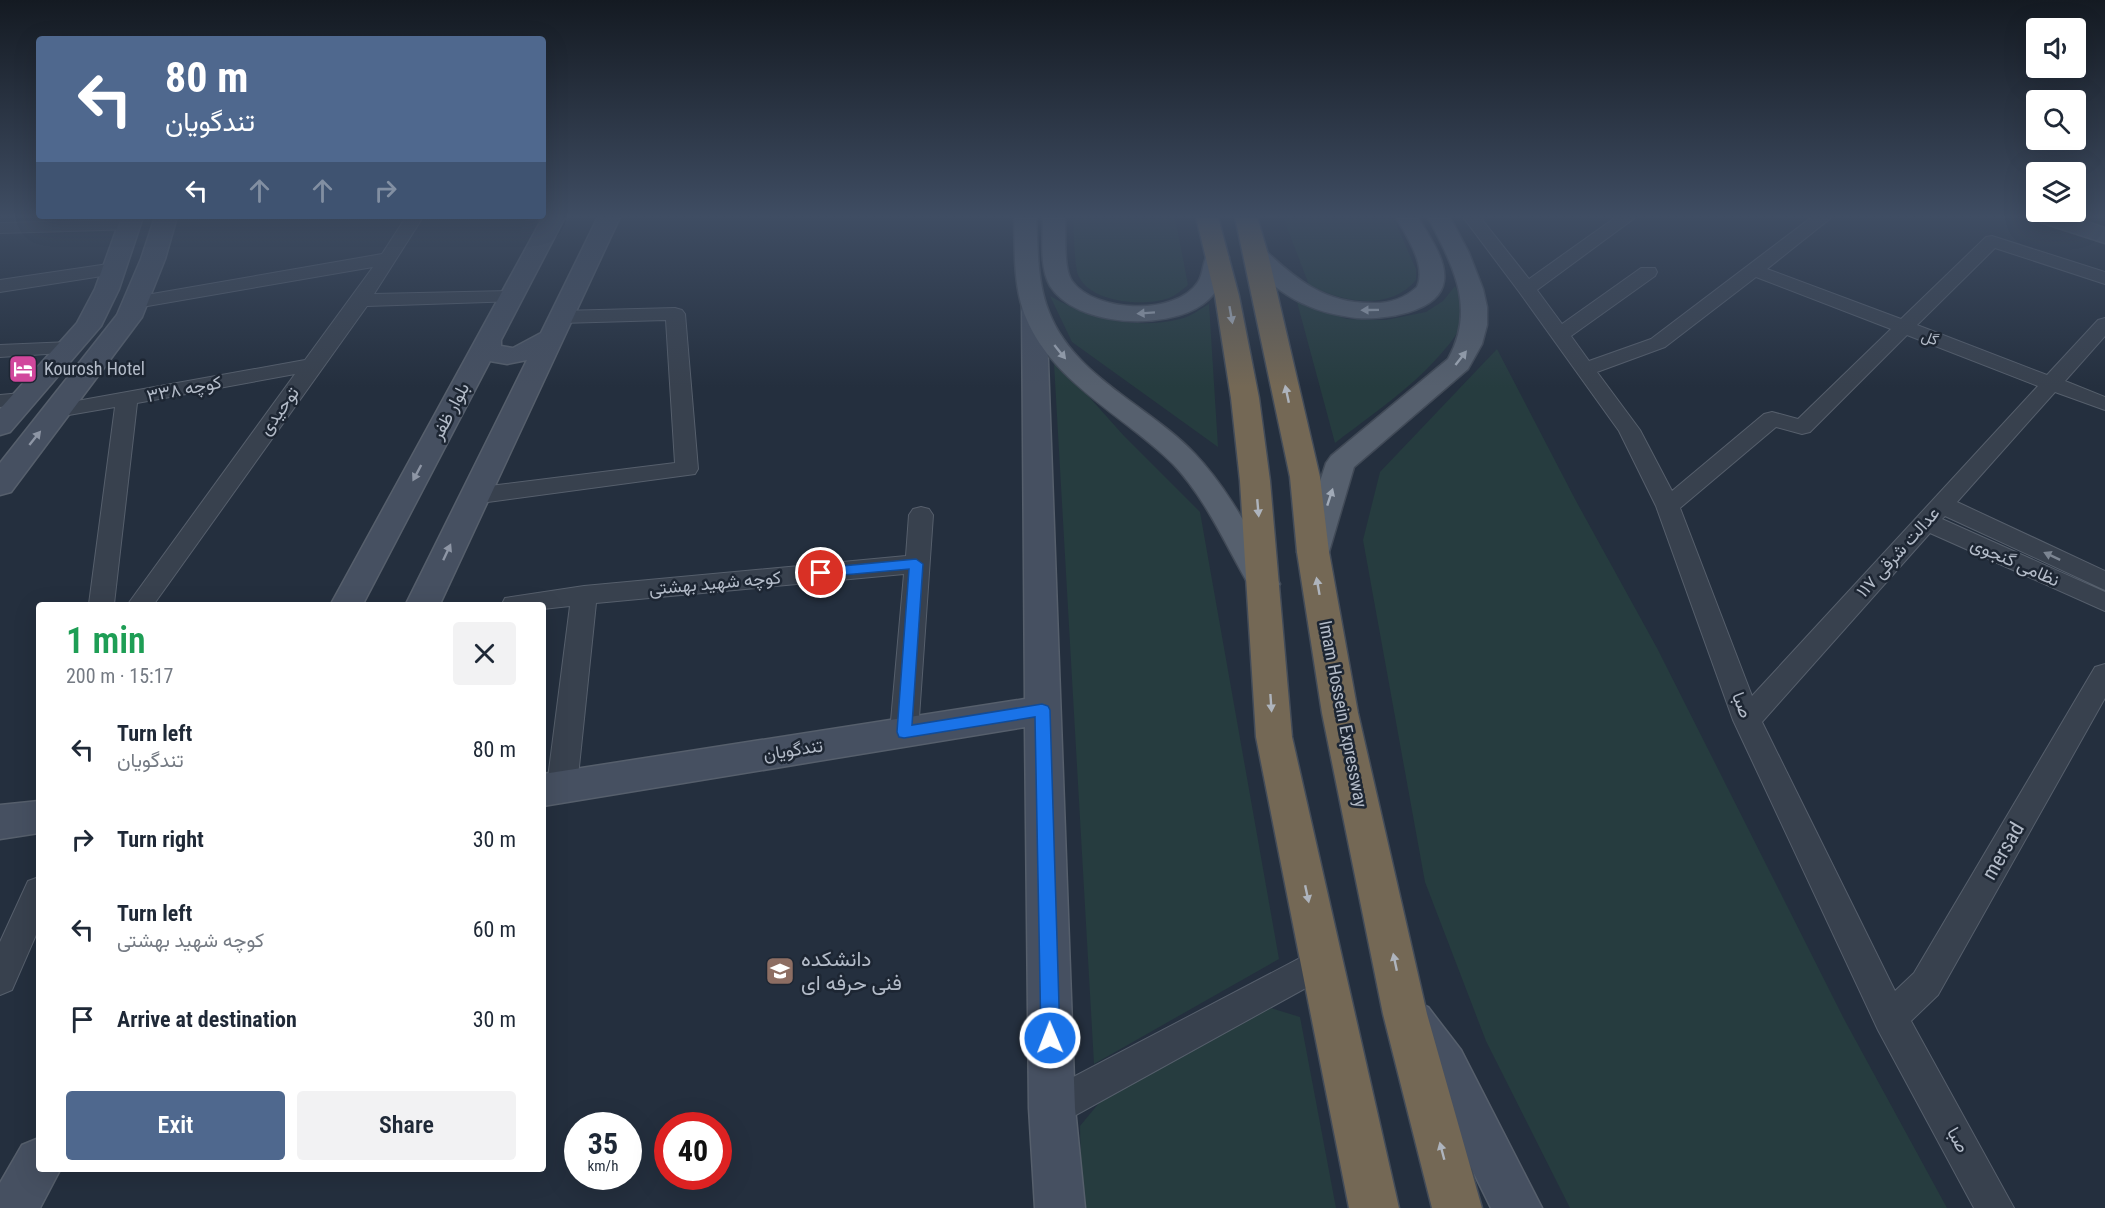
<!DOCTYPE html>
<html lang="en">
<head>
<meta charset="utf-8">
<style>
  :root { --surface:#fff; --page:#f2f2f3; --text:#1f2937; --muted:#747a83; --accent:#4f688e }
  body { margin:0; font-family:"Roboto Condensed",Vazirmatn,sans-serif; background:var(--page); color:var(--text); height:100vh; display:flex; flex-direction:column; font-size:22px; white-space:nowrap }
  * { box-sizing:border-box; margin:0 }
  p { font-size:20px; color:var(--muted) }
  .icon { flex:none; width:33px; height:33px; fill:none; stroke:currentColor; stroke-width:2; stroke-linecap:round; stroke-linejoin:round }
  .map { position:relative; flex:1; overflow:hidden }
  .sheet { position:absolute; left:36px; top:602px; width:510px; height:570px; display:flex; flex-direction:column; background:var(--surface); border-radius:6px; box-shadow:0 6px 24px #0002 }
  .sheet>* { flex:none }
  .top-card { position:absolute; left:36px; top:36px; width:510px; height:183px; border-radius:6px; box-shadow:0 6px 24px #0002; background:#4f688e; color:#fff; overflow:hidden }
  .tools { position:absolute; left:2026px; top:18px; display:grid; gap:12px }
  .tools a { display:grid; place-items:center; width:60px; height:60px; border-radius:6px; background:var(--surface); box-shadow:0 6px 24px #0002; font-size:30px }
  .speed { position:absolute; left:564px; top:1112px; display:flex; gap:12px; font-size:30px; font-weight:700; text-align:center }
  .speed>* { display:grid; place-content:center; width:78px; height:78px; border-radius:50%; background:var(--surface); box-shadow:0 6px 24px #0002; line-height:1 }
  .speed small { font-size:15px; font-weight:400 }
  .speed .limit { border:9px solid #d22; background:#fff; color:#111 }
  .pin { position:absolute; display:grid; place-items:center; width:51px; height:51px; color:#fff; margin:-26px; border:3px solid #fff; border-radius:50%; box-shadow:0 2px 6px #0007 }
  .me { position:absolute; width:66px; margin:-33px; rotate:359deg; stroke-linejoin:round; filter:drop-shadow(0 0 4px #0008) }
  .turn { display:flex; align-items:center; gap:21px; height:126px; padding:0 30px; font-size:27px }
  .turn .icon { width:78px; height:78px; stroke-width:2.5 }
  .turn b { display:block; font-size:42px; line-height:51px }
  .lanes { display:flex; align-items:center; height:57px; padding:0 30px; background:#0003; justify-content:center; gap:30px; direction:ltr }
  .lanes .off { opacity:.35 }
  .round { display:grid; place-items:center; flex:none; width:63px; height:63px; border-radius:6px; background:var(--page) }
  .head { display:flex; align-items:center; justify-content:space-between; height:102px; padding:0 30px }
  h1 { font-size:36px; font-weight:600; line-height:45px; color:#1e9e55 }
  .button { display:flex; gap:12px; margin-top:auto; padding:12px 30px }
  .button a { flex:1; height:69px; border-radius:6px; background:var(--accent); color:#fff; font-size:24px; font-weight:600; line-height:69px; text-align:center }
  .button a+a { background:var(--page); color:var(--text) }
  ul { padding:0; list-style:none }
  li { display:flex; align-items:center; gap:18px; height:90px; padding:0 30px }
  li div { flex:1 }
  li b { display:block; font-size:22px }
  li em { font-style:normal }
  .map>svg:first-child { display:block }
</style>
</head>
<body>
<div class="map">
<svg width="2105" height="1208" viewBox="0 0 2105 1208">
  <rect width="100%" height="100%" fill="#242f3e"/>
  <!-- green -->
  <path fill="#263c3f" d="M1073,217H1175L1188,285C1182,290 1176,295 1169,298C1145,307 1092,303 1079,277C1074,269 1074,230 1073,217Z
    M1283,217H1393L1416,269V280C1389,312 1342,302 1309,285Z
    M1455,286L1469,315C1435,373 1387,403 1335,443L1297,302L1347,319L1386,320L1426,312L1443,301Z
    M1050,296C1090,319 1135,330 1180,319C1190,317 1200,309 1209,304L1218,447L1072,342Z
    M1497,349L1576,501L1657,648L1844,1019L1947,1208H1570L1486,1041L1425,882L1363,540L1380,472Z
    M1054,363L1062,371H1066L1124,436L1200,512L1279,959L1094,1064Z
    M1254,1003L1300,1017L1336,1208H1082L1080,1126L1118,1080Z"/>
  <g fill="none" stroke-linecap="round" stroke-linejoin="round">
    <!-- street casing -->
    <g stroke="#565f6c" stroke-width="2">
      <path id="street" d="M406,217H423L374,294L509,291L516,293L518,297L516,301L367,306L154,604H128L295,374L137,403L114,604H89L115,407L57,417L49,416L46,411L49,406L305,360L373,267L136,308L129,306L126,302L129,298L382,254Z
        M1463,217H1480L1529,279L1616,217H1636L1537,290L1562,324L1641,268H1655L1657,272L1655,276L1571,336L1589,361L1651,339L1812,217H1832L1767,269L1901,319L1986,237L1992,236L2105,272V284L1995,248L1917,325L2047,375L2098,320L2105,318V336L2065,381L2105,397V410L2055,392L1957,502L2105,571V590L1945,516L1942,519L2105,592V611L1930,533L1762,722L1895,991L1914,973L2095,667L2105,664V698L1938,995L1911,1021L2014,1208H1974L1878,1030L1733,720L1656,506L1619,431L1520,293ZM1756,277L1891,329L1798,419L1772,412L1764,414L1672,491L1640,430L1597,372L1665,347ZM1907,335L2038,386L1752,696L1680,508L1776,427L1802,434L1810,432Z
        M130,220L136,221L139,225L136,229L0,233V223Z
        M115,263L121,265L124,269L121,273L0,292V280Z
        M675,308L682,310L685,314L698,469L695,474L473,504L465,501L461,496L465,491L473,488L675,463L666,320L561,323L554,321L551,317L554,313L561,311Z
        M70,342L77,344L80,348L77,352L0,357V345Z
        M22,393L29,395L33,399L29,403L0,407V395Z
        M921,507L929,509L933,515L918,732L914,740L904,743L894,740L890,732L904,574L596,603L577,786L572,795L562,798L552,795L547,786L570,606L543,609V604H502L505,598L584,586L906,556L909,515L913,509Z
        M39,877V928L12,990L0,995V942L28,881Z
        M1321,947L1333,951L1338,962L1333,973L1065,1121L1052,1126L1039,1121L1034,1108L1039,1095Z"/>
    </g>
    <!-- secondary casing -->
    <g stroke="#565f6c" stroke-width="3">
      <path id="secondary" d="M121,217H143L119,289L101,326L10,432L0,435V409L77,323L95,289Z
        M155,217H177L165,259L142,317L11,492L0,495V463L117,315L141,259Z
        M543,217H565L501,340V346L513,348L541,333L598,217H620L440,604H406L527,360L507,364L490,361L363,604H331Z
        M2037,217H2072L2105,228V243L2040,222Z
        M1034,299L1043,301L1046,306L1075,1108L1085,1208H1035L1029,1108L1025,727L543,806V774L1025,699L1022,306L1025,301Z
        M39,801V833L0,839V805Z
        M1412,1000L1428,1007L1461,1050L1542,1208H1491L1429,1082L1396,1037L1390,1022L1396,1007Z
        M39,1138V1168H61L40,1208H0V1183L22,1145Z"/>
    </g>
    <!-- primary casing -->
    <g stroke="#414a57" stroke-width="3">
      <path id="primary" d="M1014,217H1036C1038,249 1037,283 1049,312C1074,377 1150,406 1195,454C1231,492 1254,540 1280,584L1275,592L1264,595L1253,592C1227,549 1208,501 1173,464C1124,415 1050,382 1024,313C1013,283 1015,248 1014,217Z
        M1043,217H1065C1066,234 1063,268 1072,281C1095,313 1176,316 1198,282C1204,273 1202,261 1209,252L1217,250L1225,252L1229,257C1224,276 1220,292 1203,304C1166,331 1076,327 1050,286C1039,266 1043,239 1043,217Z
        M1396,217H1418C1428,235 1447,259 1444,281C1440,313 1382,320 1357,318C1340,316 1320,312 1304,304C1281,294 1258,274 1244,254L1248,249L1256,247L1264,249C1295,279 1325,303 1370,303C1387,304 1404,299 1417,287C1427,265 1406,236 1396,217Z
        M1428,217H1450L1469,253L1483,289L1487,307V325L1482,344L1468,369L1354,467L1329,552L1324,560L1313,563L1302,560L1297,552L1326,463L1331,456L1448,359C1477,307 1452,265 1428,217Z"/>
    </g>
    <!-- highway casing -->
    <g stroke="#434c59" stroke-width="3">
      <path id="highway" d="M1196,217H1218L1239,296L1259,398L1270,481L1292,737L1399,1208H1349L1256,737L1240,481L1231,398L1215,296Z
        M1235,217H1257L1268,254L1320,477L1329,552L1358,713L1427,1014L1482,1208H1432L1383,1014L1322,713L1297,552L1290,477Z"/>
    </g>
    <!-- street -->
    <use href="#street" fill="#38414e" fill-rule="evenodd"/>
    <!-- secondary -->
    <use href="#secondary" fill="#465061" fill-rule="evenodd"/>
    <!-- primary -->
    <use href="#primary" fill="#56606e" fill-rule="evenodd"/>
    <!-- highway -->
    <use href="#highway" fill="#746855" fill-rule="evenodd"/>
  </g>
  <!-- one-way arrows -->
  <defs><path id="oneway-solid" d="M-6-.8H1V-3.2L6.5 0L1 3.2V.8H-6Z" transform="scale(1.5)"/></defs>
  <g fill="#a1aab7">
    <use href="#oneway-solid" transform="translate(1370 310) rotate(179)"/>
    <use href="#oneway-solid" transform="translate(1146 313) rotate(176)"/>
    <use href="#oneway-solid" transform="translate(1060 352) rotate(51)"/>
    <use href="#oneway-solid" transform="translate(1461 358) rotate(-52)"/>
    <use href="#oneway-solid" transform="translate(1330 497) rotate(-72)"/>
  </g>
  <g fill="#aeb4bd">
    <use href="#oneway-solid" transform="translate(1231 315) rotate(80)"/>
    <use href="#oneway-solid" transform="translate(1287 394) rotate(-102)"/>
    <use href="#oneway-solid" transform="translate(1258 508) rotate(85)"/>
    <use href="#oneway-solid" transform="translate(1318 586) rotate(-100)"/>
    <use href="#oneway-solid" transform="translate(1271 703) rotate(86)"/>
    <use href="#oneway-solid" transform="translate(1307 894) rotate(78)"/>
    <use href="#oneway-solid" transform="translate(1395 962) rotate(-102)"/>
    <use href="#oneway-solid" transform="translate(1442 1151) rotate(-105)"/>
  </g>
  <g fill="#8e96a5">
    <use href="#oneway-solid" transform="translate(35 438) rotate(-51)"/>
    <use href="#oneway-solid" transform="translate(417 473) rotate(118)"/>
    <use href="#oneway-solid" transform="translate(447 552) rotate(-65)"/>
  </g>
  <use fill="#7c8592" href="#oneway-solid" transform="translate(2052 556) rotate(-155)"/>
  <!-- sky -->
  <linearGradient id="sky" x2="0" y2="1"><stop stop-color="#141a22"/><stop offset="0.56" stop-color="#3f4d63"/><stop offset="1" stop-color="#3f4d63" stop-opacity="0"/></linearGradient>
  <rect width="2105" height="387" fill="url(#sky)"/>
  <!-- route -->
  <path fill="#1a73e8" stroke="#114b97" stroke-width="1.5" d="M916,559L923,564L912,725L1042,704L1048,706L1050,710L1060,1038L1057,1044L1050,1047L1044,1044L1041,1038L1035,717L904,738L899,737L897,732L909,569L821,577L815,573L821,568Z"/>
  <!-- icons -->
  <defs>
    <g id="hotel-square" transform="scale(1.5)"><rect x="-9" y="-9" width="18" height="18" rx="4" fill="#d1479c" stroke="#1d2633"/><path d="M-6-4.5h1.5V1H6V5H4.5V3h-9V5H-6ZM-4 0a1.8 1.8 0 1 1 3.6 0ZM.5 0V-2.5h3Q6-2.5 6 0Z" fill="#fff"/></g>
    <g id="university-square" transform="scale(1.5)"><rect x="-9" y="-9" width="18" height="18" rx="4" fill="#8d6e63" stroke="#1d2633"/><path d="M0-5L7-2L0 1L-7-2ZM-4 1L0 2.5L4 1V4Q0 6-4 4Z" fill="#fff"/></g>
  </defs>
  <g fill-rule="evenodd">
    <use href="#hotel-square" x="23" y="369"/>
    <use href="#university-square" x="780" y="971"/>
  </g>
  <g text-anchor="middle" stroke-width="5" stroke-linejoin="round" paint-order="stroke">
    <!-- far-street labels -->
    <g font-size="15" fill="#b4bcc9" stroke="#1d2633">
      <text transform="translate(1930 338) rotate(21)" y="5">گل</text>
    </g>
    <!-- poi labels -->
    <g font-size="18" fill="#b4bcc9" stroke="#1d2633" text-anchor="start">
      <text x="44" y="375">Kourosh Hotel</text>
    </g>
    <!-- street labels -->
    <g font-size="18" fill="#b4bcc9" stroke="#1d2633">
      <text transform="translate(184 389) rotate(-11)" y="6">کوچه ۳۳۸</text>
      <text transform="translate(279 411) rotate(-54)" y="6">توحیدی</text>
      <text transform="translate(450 411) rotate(-62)" y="6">بلوار ظفر</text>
      <text transform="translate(1898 552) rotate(-48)" y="6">۱۱۷ عدالت شرقی</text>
      <text transform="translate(2015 562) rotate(24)" y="6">نظامی گنجوی</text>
      <text transform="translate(715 583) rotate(-5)" y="6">کوچه شهید بهشتی</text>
      <text transform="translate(1742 705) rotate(69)" y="6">صبا</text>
      <text transform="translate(1343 714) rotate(79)" y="6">Imam Hossein Expressway</text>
      <text transform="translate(793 750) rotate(-9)" y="6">تندگویان</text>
      <text transform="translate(1958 1140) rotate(61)" y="6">صبا</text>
    </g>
    <!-- near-street labels -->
    <g font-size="21" fill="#b4bcc9" stroke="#1d2633">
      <text transform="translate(2003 851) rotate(-60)" y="7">mersad</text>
    </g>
    <!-- near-poi labels -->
    <g font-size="21" fill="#b4bcc9" stroke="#1d2633" text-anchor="start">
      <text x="801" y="966">دانشکده<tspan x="801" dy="24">فنی حرفه ای</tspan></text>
    </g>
  </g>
</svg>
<div class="tools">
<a><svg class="icon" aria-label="sound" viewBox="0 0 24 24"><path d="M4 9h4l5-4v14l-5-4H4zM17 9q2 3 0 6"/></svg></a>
<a><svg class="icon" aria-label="search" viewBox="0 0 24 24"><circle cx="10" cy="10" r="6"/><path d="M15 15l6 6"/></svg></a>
<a><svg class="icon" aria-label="layers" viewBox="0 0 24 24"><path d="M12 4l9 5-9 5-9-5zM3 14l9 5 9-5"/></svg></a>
</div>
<div class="speed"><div>35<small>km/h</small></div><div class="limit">40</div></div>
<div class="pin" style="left:821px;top:573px;background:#d93025"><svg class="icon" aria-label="arrive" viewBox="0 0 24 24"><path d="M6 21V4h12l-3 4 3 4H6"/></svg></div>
<svg class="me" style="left:1050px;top:1038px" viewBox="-20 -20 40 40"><circle r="17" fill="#1a73e8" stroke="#fff" stroke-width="3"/><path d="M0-11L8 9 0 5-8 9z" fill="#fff"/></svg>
<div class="top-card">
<div class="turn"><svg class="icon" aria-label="left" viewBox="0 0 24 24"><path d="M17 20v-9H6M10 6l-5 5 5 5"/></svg><div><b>80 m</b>تندگویان</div></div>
<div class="lanes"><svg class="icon" aria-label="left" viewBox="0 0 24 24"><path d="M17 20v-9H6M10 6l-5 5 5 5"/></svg><svg class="icon off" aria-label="ahead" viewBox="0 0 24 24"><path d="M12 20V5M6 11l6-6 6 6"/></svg><svg class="icon off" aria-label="ahead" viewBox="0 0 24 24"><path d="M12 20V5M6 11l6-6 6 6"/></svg><svg class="icon off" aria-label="right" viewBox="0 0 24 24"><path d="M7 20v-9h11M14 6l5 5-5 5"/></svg></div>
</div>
<section class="sheet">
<div class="head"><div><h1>1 min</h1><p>200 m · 15:17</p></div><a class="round"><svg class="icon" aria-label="close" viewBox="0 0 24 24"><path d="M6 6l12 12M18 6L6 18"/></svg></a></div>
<ul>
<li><svg class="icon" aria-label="left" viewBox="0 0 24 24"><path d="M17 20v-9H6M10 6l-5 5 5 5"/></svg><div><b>Turn left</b><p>تندگویان</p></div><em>80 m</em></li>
<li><svg class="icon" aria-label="right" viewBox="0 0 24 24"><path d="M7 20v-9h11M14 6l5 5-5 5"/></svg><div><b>Turn right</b></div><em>30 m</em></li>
<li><svg class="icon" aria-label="left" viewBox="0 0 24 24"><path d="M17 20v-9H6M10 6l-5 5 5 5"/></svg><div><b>Turn left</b><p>کوچه شهید بهشتی</p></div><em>60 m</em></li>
<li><svg class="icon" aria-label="arrive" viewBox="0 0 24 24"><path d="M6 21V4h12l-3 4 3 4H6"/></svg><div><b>Arrive at destination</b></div><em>30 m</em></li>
</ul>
<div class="button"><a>Exit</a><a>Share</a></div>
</section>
</div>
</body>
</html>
